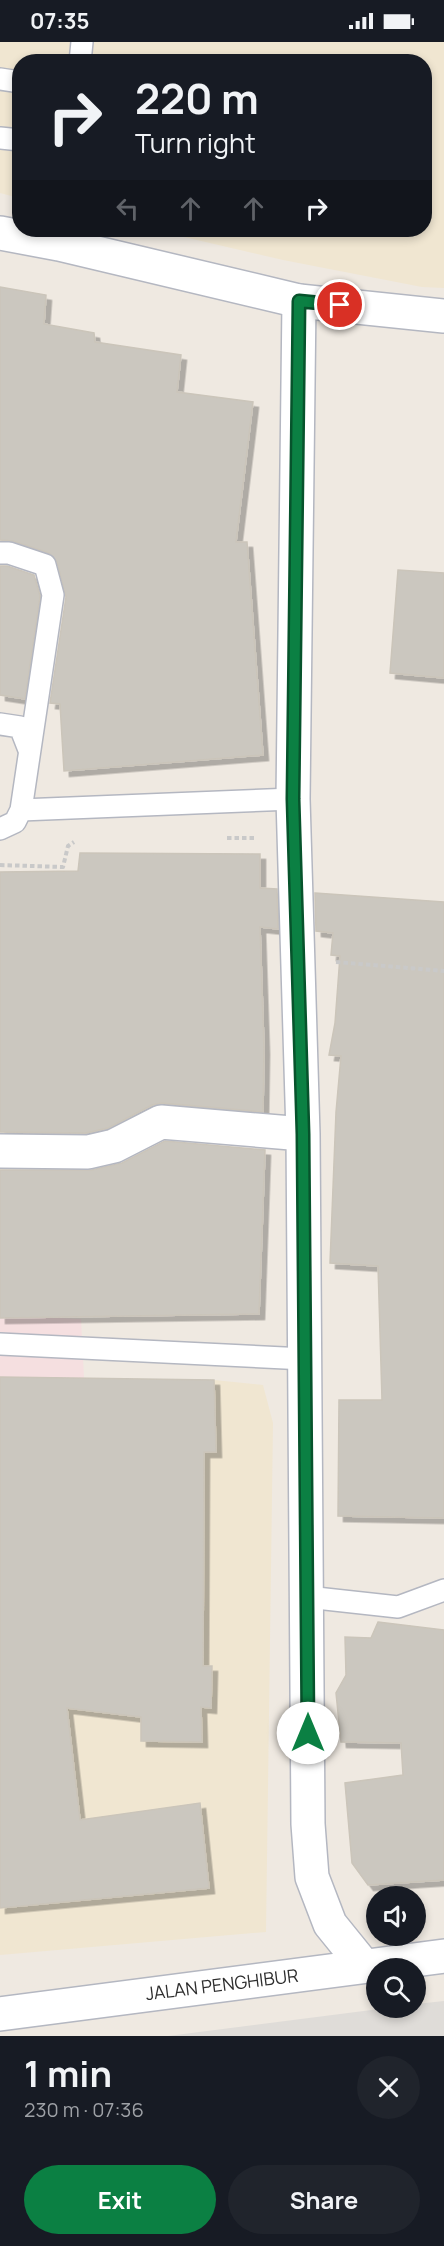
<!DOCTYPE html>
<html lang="en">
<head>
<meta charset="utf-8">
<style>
  :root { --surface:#171b24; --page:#20242c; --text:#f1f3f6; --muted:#9ea1a6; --accent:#0b8043 }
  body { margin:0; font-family:Manrope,sans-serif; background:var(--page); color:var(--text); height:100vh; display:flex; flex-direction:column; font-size:22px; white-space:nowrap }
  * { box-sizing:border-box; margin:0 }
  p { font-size:20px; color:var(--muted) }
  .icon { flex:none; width:33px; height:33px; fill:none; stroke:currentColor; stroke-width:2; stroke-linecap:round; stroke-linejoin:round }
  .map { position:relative; height:1994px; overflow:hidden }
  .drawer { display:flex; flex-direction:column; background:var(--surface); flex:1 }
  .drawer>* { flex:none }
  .top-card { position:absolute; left:12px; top:12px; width:420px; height:183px; border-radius:24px; box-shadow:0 3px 9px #0003; background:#171b24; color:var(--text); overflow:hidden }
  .tools { position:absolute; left:366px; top:1844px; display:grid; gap:12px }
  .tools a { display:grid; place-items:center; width:60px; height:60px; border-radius:50%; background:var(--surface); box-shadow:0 3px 9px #0003; font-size:30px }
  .pin { position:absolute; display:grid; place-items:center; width:51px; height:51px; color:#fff; margin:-26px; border:3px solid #fff; border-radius:50%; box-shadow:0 2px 6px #0007 }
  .me { position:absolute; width:66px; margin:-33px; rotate:0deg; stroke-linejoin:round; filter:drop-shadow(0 0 4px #0008) }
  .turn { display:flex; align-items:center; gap:21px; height:126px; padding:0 24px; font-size:27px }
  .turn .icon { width:78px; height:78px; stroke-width:2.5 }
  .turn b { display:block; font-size:42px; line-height:51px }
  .lanes { display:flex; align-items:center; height:57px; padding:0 24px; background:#0003; justify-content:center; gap:30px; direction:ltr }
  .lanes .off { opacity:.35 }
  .round { display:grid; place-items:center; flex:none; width:63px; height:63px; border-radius:32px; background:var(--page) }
  .overview { display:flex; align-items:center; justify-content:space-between; height:102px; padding:0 24px }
  h1 { font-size:36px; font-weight:700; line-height:45px }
  .cta { display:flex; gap:12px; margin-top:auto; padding:12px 24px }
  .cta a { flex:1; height:69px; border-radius:36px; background:var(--accent); color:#fff; font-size:24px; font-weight:700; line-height:69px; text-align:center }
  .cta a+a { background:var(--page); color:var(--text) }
  .status { display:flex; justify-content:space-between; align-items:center; height:42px; padding:0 30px; background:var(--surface); direction:ltr }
  .status svg { height:16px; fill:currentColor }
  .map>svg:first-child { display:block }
</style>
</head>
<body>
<div class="status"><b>07:35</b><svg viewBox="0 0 49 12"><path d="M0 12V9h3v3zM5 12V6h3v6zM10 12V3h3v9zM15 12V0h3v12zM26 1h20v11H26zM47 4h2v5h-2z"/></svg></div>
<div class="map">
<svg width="444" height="1994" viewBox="0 0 444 1994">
  <defs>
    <filter id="shadow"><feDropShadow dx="5.5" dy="5.5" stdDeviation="0" flood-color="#0004"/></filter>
  </defs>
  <rect width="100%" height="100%" fill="#efe9e1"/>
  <!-- education -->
  <path fill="#f0e6d1" d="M0,0H444V246L422,245L283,218L154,188H424V20H20L19,156L0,151Z
    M84,1336L214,1338L263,1343L273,1381L266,1890L0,1913V1463Z"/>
  <!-- medical -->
  <path fill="#f5dfe0" d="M0,1273L81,1277L84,1336L0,1463Z"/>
  <!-- plaza -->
  <path fill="#dfdcd8" d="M444,1959V1994H168L395,1965H416V1962Z"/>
  <!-- building -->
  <path fill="#cbc7bf" stroke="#cbc5ba" stroke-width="1.5" filter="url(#shadow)" d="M0,245L46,253L44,282L94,291L95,300L181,313L177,350L253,360L236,500H247L263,713L64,729L60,662L50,661L66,555L57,520L49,511L13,499L0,498Z
    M0,524H7L34,533L40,554L25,657L0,653Z
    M398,528L444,531V636L390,631Z
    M80,811L260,812V846L277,847L278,887L260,885L264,1007L263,1070L162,1061L152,1063L108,1086L86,1091L0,1090V830L78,829Z
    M315,851L444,860V1476L338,1474L339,1358H382L378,1224L330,1221L336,1070L341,1014L329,1013L335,981L340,914L331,913L333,891L316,889Z
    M165,1099L265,1108L259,1272L0,1276V1128H92L122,1121Z
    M0,1335L214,1338L216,1410H204L203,1624H212L211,1666L201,1665L202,1700L141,1699V1675L67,1666L80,1778L200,1761L209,1846L0,1866Z
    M378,1580L444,1588V1838L368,1843L352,1821L345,1741L403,1733L401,1701L341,1700L336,1651L346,1633L345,1595L371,1596Z"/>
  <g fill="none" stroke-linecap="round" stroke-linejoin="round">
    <!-- service casing -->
    <g stroke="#b4b7c1" stroke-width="24">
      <path id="service" d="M80,20L82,0
        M0,37L20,40
        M0,96L20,98
        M0,511H9L45,523L53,553L21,768L15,780L0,787
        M0,682L20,685L29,708
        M21,768L293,757
        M0,1302L305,1317
        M307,1555L398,1565L444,1548"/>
    </g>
    <!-- minor casing -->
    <g stroke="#b4b7c1" stroke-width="36">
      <path id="minor" d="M299,259L293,757L303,1092L308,1782L312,1835L330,1882L364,1924
        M0,1109L88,1110L114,1104L161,1080L303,1092"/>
    </g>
    <!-- tertiary casing -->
    <g stroke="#b4b7c1" stroke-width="36">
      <path id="tertiary" d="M0,191L59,202L299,259L444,274"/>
    </g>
    <!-- secondary casing -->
    <g stroke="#b4b7c1" stroke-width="36">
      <path id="secondary" d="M0,1972L444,1914"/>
    </g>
    <!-- path -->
    <path stroke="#c9c9c9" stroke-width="4" stroke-dasharray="4.5 3" stroke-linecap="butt" d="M227,796H256
      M0,823L63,825L68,804L74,800
      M336,920L444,929"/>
    <!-- service -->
    <use href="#service" stroke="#fff" stroke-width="21"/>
    <!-- minor -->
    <use href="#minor" stroke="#fff" stroke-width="33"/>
    <!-- tertiary -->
    <use href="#tertiary" stroke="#fff" stroke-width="33"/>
    <!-- secondary -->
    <use href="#secondary" stroke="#fff" stroke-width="33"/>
  </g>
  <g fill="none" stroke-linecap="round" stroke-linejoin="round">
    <!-- route casing -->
    <g stroke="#07532c" stroke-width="15">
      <path id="route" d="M308,1691L303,1092L293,757L299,259L340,263"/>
    </g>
    <!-- route -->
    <use href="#route" stroke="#0b8043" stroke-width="10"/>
  </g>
  <g text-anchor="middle" stroke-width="4.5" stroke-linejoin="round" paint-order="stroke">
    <!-- street labels -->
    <g font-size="18" fill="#2e2e2e" stroke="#fff">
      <text transform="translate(222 1943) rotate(-7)" y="6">JALAN PENGHIBUR</text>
    </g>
  </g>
</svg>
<div class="tools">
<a><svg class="icon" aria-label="sound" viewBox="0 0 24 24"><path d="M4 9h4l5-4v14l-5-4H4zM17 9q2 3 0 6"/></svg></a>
<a><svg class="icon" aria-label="search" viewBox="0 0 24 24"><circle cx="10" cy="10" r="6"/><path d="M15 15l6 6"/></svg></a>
</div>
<div class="pin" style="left:340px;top:263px;background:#d93025"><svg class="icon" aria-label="arrive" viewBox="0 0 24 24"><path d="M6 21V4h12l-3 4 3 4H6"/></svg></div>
<svg class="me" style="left:308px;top:1691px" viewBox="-20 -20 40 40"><circle r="19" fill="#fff"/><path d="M0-13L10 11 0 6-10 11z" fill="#0b8043"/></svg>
<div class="top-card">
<div class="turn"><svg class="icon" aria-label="right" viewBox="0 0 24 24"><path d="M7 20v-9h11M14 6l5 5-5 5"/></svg><div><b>220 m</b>Turn right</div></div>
<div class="lanes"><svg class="icon off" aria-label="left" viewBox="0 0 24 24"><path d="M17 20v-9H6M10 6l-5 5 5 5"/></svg><svg class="icon off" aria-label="ahead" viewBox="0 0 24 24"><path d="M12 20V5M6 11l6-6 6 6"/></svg><svg class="icon off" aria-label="ahead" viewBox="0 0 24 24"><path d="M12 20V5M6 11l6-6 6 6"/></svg><svg class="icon" aria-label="right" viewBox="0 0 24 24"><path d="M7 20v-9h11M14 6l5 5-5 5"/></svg></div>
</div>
</div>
<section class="drawer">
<div class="overview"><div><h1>1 min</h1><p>230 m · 07:36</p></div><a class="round"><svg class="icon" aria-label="close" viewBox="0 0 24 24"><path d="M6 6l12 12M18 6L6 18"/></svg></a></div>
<div class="cta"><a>Exit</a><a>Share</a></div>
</section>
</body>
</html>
